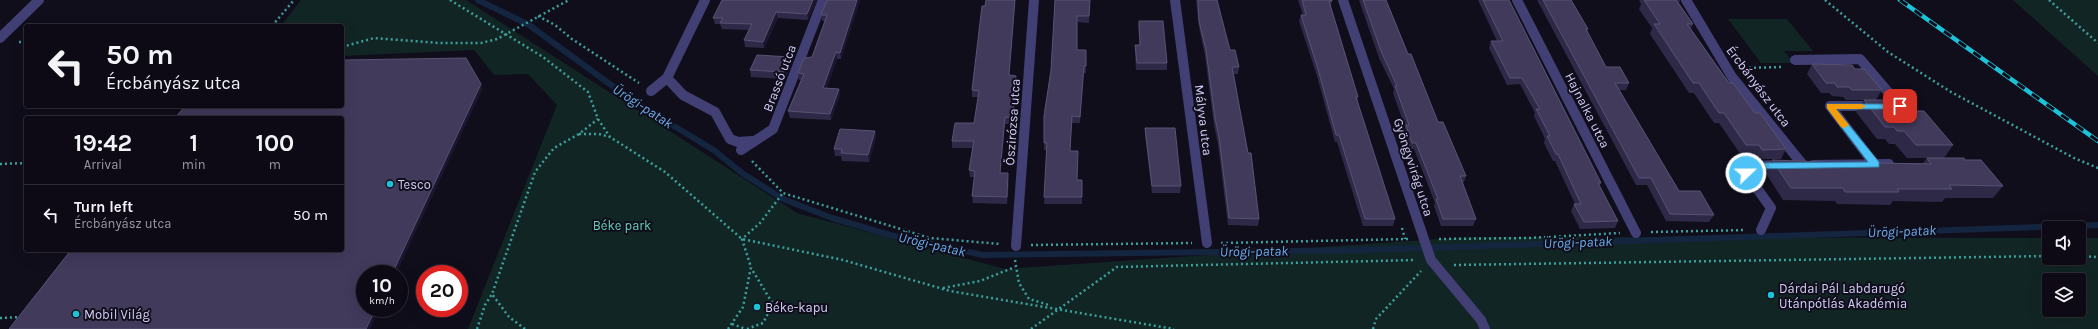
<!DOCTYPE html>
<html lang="en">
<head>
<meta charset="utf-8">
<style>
  :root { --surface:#0d0a15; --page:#16131e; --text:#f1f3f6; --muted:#9a9aa0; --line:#2d2b34 }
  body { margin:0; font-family:Karla,sans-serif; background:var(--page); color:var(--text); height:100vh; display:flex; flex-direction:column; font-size:15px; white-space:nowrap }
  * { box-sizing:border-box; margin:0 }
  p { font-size:13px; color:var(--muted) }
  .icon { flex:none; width:22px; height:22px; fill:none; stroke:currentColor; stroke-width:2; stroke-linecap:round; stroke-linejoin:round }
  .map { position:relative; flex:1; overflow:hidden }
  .panel { position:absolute; left:24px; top:116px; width:320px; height:136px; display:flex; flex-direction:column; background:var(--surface); border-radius:4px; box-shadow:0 4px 16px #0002,0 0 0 1px var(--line) }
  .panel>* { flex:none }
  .top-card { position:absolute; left:24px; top:24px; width:320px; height:84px; border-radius:4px; box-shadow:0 4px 16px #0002,0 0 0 1px var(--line); background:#0d0a15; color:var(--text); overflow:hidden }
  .tools { position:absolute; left:2042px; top:221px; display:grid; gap:8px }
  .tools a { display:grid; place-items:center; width:44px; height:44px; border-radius:4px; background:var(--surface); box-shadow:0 4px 16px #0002,0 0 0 1px var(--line); font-size:20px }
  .speed { position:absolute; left:356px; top:265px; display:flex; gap:8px; font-size:20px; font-weight:700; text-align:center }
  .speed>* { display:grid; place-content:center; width:52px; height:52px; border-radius:50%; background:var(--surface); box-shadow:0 4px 16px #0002,0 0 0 1px var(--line); line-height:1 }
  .speed small { font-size:10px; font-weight:400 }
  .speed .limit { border:6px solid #d22; background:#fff; color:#111 }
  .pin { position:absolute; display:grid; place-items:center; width:34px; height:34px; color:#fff; margin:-17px; border-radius:8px; box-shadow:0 2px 6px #0006 }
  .me { position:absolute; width:44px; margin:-22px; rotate:68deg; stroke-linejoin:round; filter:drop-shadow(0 0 3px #0008) }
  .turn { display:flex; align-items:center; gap:14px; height:84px; padding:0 16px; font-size:18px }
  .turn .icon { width:52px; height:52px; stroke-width:2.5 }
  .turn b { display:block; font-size:28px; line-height:34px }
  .eta { display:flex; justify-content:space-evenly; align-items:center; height:68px; text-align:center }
  .eta b { font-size:24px; font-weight:700; line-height:28px }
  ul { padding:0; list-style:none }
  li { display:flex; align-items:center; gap:12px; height:60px; padding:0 16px; border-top:1px solid var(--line) }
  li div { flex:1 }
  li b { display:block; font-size:15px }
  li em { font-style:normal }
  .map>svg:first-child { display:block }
</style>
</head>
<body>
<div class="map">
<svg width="2098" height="329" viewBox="0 0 2098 329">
  <rect width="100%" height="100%" fill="#110e1c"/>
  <!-- green -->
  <path fill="#122525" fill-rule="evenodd" d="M301,0H466L797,213L1005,269L1469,237L2049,238V258H2079V238H2098V329H468L557,105L528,74L494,75L474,50L342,56V26H281ZM2049,280H2079V310H2049Z
    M2013,0H2098V76Z
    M1728,19H1787L1813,51H1784L1793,63H1761Z"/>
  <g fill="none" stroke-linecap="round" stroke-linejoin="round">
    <!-- stream -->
    <path stroke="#142540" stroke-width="6" d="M478,0L529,25L633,101L715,151L742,173L783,199L832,218L890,235L983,255L1363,250L2098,225"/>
    <!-- path -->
    <path stroke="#3ca09c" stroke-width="2.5" stroke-dasharray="2 3" stroke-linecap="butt" d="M450,0L543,57L588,92L598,119L610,137L665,172L742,239L843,260L950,291L1174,329
      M1825,0L1888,52L1951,92L2074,158L2098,168
      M2049,0L2098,43
      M538,16L555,25L572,39L639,83
      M272,26L294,0
      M19,42H26
      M342,47L374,38L439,43H481L497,39L569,0
      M1744,68L1783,67
      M579,134H599L610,137
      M752,161L783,193L930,238L1000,244
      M0,164L26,163
      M1402,228L1405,239
      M1651,232L1746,230
      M1439,239L1529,238L1620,233
      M1221,243L1408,239
      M1031,245L1192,243
      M2079,256L2098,257
      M1015,260L1019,283L1029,299L1049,305
      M1454,265L2049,256
      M943,288L980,281L1015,267
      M0,318L22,317
      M732,324L746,329
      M477,329L485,305L492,294
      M525,329L509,317L492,294L535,172L554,148L579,134L598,119
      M728,329L743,307L751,267L742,239L760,223L783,193
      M747,329L763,323L773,304L751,268
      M1031,329L1117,267L1416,260
      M1373,329L1376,319L1421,271"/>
    <!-- minor -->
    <path stroke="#423f75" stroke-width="10" d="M1175,0L1207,243
      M1343,0L1431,260L1481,320L1485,329
      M1517,0L1636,233
      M1686,0L1732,77L1803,165
      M0,38L39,0
      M1795,60L1860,59L1900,106H1830L1875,165
      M667,78L683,95L715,112L730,139L738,142L752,141
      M651,91L667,78L705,0
      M741,150L773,129L823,0
      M1813,165L1889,164
      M1761,230L1771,208L1746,173L1753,166L1781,165
      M1016,246L1034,0"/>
    <!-- rail casing -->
    <g stroke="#1cc3d8" stroke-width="4.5">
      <path id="rail" d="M1900,0L2098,141"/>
    </g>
    <!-- rail -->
    <use href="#rail" stroke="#110e1c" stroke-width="3" stroke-dasharray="9" stroke-linecap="butt"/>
  </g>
  <!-- wall -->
  <path fill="#2f2948" d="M722,0H817L808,20L778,18L764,48L745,47L744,40L749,30L722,29L720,24H715L713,18Z
    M827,0H860L841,59H837L827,88L839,89L840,95L831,120L790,118L788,111L801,80H799L798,73L812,57L825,21H822L821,15Z
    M986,0H1015L1009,75L1016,76V82L1015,107L1013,124H1005L1000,173L1009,180L1007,204L973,203L972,196L974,177H970L969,170L972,148H952V141L974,123L978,97H972V90Z
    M1055,0H1090L1089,23L1077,22V50H1086V73H1083L1080,123H1071L1070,151L1077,180H1082V204H1044L1047,150H1044V116L1051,70Z
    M1196,0H1217L1230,50L1239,67L1238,74H1234L1259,219L1258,226L1228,225L1218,144L1214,125L1205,56L1199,27Z
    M1298,0H1332L1331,7L1358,97L1357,102L1395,219L1393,226H1363L1337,142H1335L1317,76L1299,21L1301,15H1303Z
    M1359,0H1386L1408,54L1438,122L1466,176L1464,182L1462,183L1476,219L1473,226H1441L1434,206L1435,203L1414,149H1410L1404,131L1405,127L1393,93L1394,89L1379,58Z
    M1478,0H1509L1601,183L1599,187L1618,221L1615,228L1580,229L1571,211L1574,204H1575L1555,161H1553L1544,143L1545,139L1534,116L1535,113L1520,84L1507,85L1489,48L1491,41H1497Z
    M1537,0H1571L1588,29L1587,32L1606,67L1629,83L1626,90H1619L1679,191L1714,215L1709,222L1666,221L1647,185H1636Z
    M1639,0H1680L1679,3L1693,24L1691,29L1729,83L1786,149L1781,159H1756L1753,155H1741L1719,123H1714L1694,93H1689L1650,34L1652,28L1639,9L1641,4Z
    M1139,21L1167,63V70H1136L1135,52V45H1140L1138,27Z
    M791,64L785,79L751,77L750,70Z
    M1812,64L1855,69L1882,90L1876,100H1846L1843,97L1832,96L1829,93H1821L1807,74Z
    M1864,100L1900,106L1914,111L1953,145L1944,158H1907L1895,144H1889L1885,139H1877L1856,112Z
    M1145,128L1181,186L1180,193H1152L1145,135Z
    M875,131L876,138L869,162L842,161L841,156H835L834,149Z
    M1927,158L1965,160L2003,186L1993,198H1945L1942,202L1893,201L1890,205L1837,204L1835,201L1783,200L1765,172L1772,160L1827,165L1875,166L1877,163H1923Z"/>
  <!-- shaded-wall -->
  <path fill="#1c162f" d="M813,0H817L808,20L807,14Z
    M857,0H860L841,59L840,53Z
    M1015,0L1009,82V75Z
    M776,12L778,18L764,48L763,42Z
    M836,52L837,59L825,94L823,88Z
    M790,57L791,64L785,79L784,72Z
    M1016,76V82L1013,124L1012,118Z
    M481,84L483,88L396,274H392Z
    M839,89L840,95L831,120L830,114Z
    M1005,117V124L1000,180V173Z
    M875,131L876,138L869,162L868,155Z
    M1008,173L1009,180L1007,204V197Z
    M376,308H380L370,329H366Z"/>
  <!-- building -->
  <path fill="#413a5b" stroke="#585274" d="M722,0H813L807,14L776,12L763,42L744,40L752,24L720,23L723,18H713Z
    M827,0H857L840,53L836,52L823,88L839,89L830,114L788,111L804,74L798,73L804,58L812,57L827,15H821Z
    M986,0H1015L1009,75L1016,76L1014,100L1012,118L1005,117L1000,173H1008L1007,197L972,196L975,171L969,170L974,141H952L955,123H974L979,91L972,90L982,6H985Z
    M1055,0H1090L1089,16H1077V50H1086V66H1084L1080,117L1072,116L1070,151H1078L1077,180H1082V197H1044L1047,143H1044V116L1051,70Z
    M1198,0H1217L1230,50H1235L1239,67H1232L1248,153H1251L1259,219L1229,218L1219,137L1215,118L1206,50L1199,21Z
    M1302,0H1332V1H1329L1358,97H1356L1395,219H1365L1339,135H1336L1318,69L1301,15H1306Z
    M1363,0H1386L1408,54H1411L1438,122H1443L1466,176H1460L1476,219H1443L1436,199H1438L1416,143H1412L1406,125H1409L1395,86H1397L1381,51Z
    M1483,0H1509L1601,183H1598L1618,221L1584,222L1574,204H1581L1558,154H1556L1547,136H1550L1536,109H1540L1522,78H1510L1491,41H1503Z
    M1543,0H1571L1588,29H1586L1606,67H1620L1629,83H1615L1679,191H1700L1714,215L1670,214L1651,178H1639Z
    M1644,0H1676L1693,24H1687L1729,83H1733L1755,113H1760L1786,149L1762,150L1759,145H1746L1724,113H1719L1699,83H1693L1654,24H1660Z
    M1139,21H1163L1167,63H1137L1135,45H1140Z
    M757,55L790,57L784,72L750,70Z
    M466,58L481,84L392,274H365V308H376L366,329H9L71,250H342V118H175L185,106H342V60Z
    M1812,64L1852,65L1855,69H1864L1882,90H1852L1849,87H1837L1835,83H1826Z
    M1864,100H1895L1900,106L1911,107L1914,111H1924L1953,145H1916L1904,131H1897L1894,127H1885Z
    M1145,128H1175L1181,186H1152Z
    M840,129L875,131L868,155L841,153L842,149H834Z
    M1927,158H1964L1965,160H1981L2003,186L1949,185L1952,189H1897L1899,192H1845L1843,188H1791L1772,160L1824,162L1827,165L1879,166L1877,163L1931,164Z"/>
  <!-- route -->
  <path fill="#4fc3f7" stroke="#337fa1" d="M1827,104H1904L1905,106L1900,109H1836L1879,162V167L1756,169L1750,175H1743V170L1753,163L1868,162L1827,108Z"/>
  <!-- slow -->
  <path fill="#f59e0b" d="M1827,104H1861L1866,106L1861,109H1836L1849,125L1844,128L1841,127L1827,108Z"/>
  <!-- markers -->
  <g fill="#1cc3d8" stroke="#110e1c" stroke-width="1.5">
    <circle cx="390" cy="184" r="4"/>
    <circle cx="1771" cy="295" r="4"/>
    <circle cx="757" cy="307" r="4"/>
    <circle cx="76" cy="314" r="4"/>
  </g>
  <g text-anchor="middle" stroke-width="4" stroke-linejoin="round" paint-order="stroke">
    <!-- street labels -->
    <g font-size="13" fill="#d4cff9" stroke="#110e1c">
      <text transform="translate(779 78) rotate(-69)" y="5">Brassó utca</text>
      <text transform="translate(1759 86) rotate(53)" y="5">Ércbányász utca</text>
      <text transform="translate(1588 110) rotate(63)" y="5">Hajnalka utca</text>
      <text transform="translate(1204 120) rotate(83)" y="5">Mályva utca</text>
      <text transform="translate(1012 122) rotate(-86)" y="5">Őszirózsa utca</text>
      <text transform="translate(1414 167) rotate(72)" y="5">Gyöngyvirág utca</text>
    </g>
    <!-- poi labels -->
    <g font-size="13" fill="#d4cff9" stroke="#110e1c" text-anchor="start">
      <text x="398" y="189">Tesco</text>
      <text x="1779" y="293">Dárdai Pál Labdarugó<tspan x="1779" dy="15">Utánpótlás Akadémia</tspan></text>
      <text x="765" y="312">Béke-kapu</text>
      <text x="84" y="319">Mobil Világ</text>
    </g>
    <!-- park labels -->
    <g font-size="13" fill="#65cfb6" stroke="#110e1c">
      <text x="622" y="230">Béke park</text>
    </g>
    <!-- water labels -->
    <g font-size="14" font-style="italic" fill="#6aaeec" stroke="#110e1c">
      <text transform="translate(643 106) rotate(33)" y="5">Ürögi-patak</text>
      <text transform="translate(1902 231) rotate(-2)" y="5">Ürögi-patak</text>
      <text transform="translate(1578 242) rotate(-2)" y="5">Ürögi-patak</text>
      <text transform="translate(932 244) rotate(13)" y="5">Ürögi-patak</text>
      <text transform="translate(1254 251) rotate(-1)" y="5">Ürögi-patak</text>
    </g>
  </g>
</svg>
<div class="tools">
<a><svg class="icon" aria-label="sound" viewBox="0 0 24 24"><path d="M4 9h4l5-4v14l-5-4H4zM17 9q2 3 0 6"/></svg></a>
<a><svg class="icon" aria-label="layers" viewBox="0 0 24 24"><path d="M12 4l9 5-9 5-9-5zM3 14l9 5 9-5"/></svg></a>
</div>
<div class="speed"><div>10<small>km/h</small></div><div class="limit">20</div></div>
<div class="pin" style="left:1900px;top:106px;background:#d93025"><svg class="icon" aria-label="arrive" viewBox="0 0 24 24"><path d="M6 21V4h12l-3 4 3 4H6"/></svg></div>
<svg class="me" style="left:1746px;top:173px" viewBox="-20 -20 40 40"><circle r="17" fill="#4fc3f7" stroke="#fff" stroke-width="3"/><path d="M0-11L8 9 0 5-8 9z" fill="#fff"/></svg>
<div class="top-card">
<div class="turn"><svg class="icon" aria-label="left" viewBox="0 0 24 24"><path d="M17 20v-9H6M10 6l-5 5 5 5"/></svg><div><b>50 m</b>Ércbányász utca</div></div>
</div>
<section class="panel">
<div class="eta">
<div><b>19:42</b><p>Arrival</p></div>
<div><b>1</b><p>min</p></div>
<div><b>100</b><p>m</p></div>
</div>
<ul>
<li><svg class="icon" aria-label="left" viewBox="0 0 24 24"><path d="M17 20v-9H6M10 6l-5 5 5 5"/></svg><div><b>Turn left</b><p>Ércbányász utca</p></div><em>50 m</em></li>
</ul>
</section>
</div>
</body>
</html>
